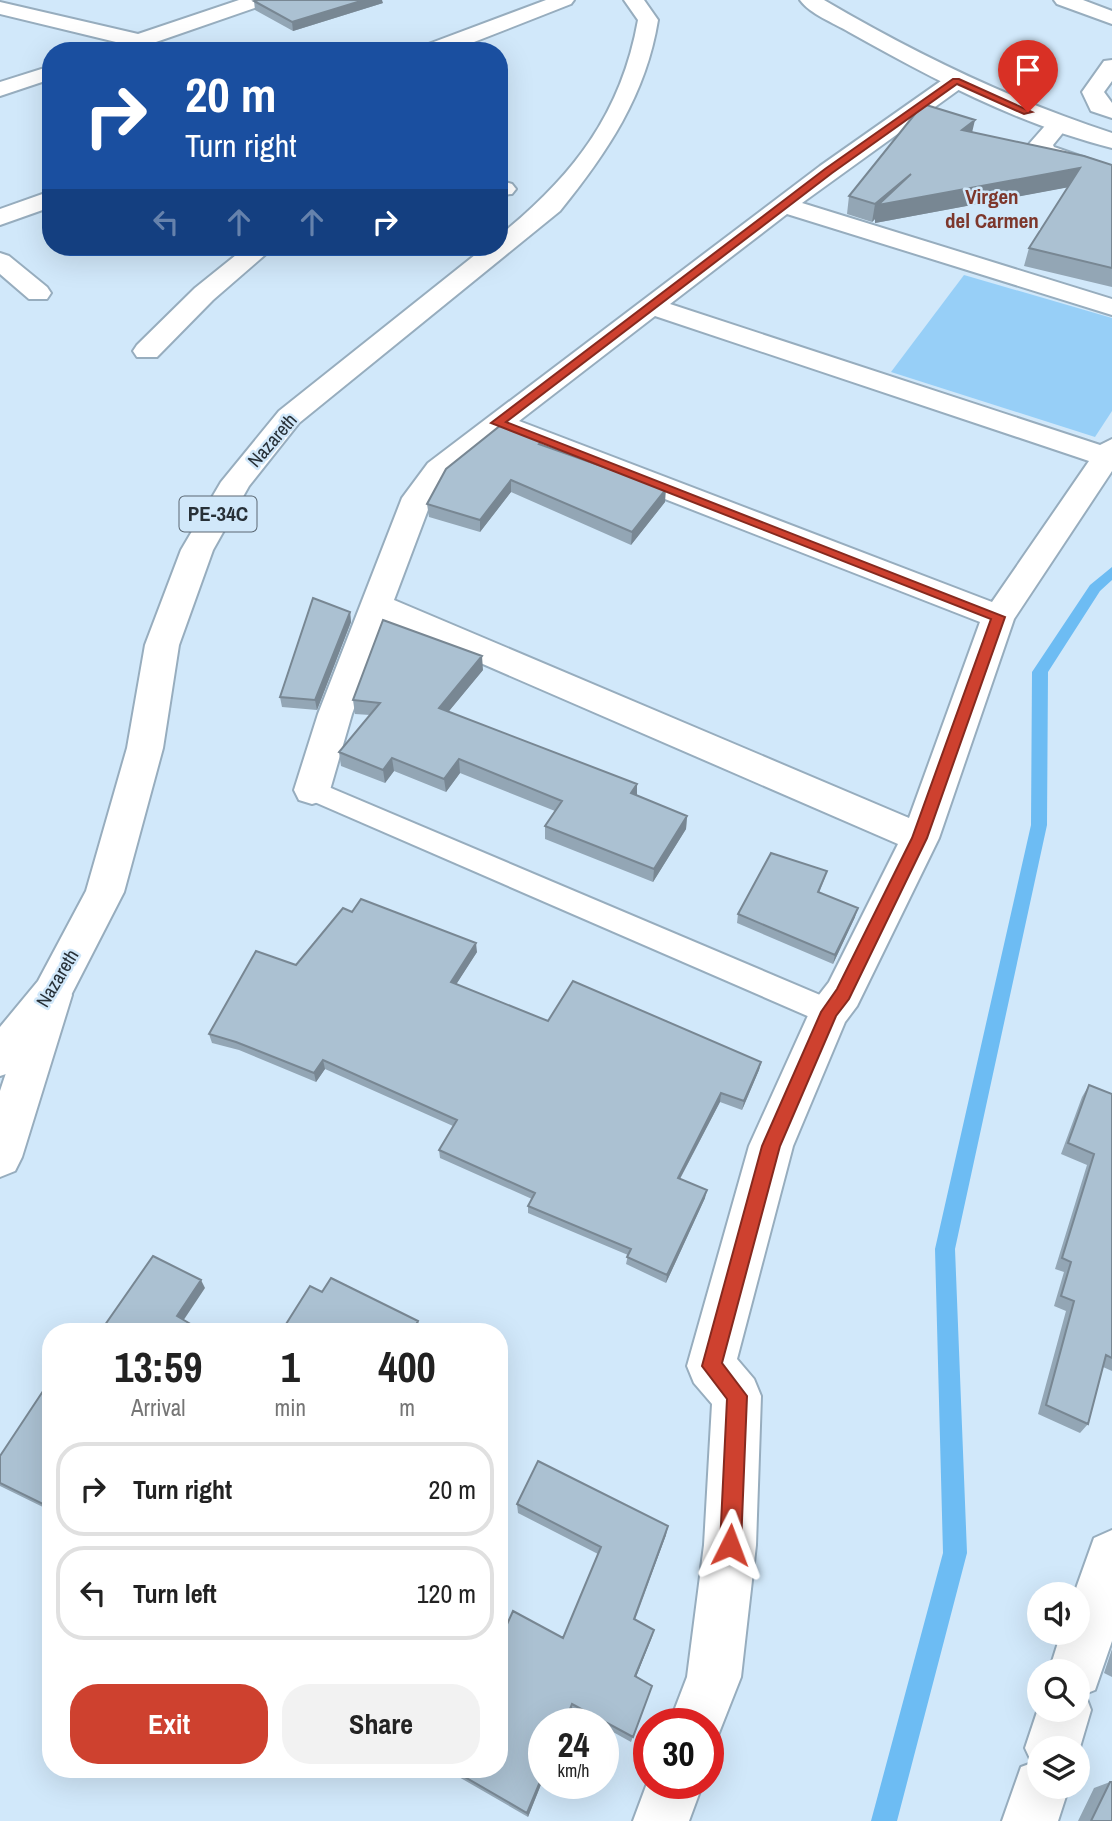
<!DOCTYPE html>
<html lang="en">
<head>
<meta charset="utf-8">
<style>
  :root { --surface:#fff; --page:#f2f2f2; --text:#222; --muted:#767676; --line:#e0e0e0; --accent:#ce412f }
  body { margin:0; font-family:"Archivo Narrow",sans-serif; background:var(--page); color:var(--text); height:100vh; display:flex; flex-direction:column; font-size:26px; white-space:nowrap }
  * { box-sizing:border-box; margin:0 }
  p { font-size:23px; color:var(--muted) }
  .icon { flex:none; width:38px; height:38px; fill:none; stroke:currentColor; stroke-width:2; stroke-linecap:round; stroke-linejoin:round }
  .map { position:relative; flex:1; overflow:hidden }
  .details { position:absolute; left:42px; top:1323px; width:466px; height:455px; display:flex; flex-direction:column; background:var(--surface); border-radius:28px; box-shadow:0 7px 28px #0002 }
  .details>* { flex:none }
  .top-card { position:absolute; left:42px; top:42px; width:466px; height:214px; border-radius:28px; box-shadow:0 7px 28px #0002; background:#1a4fa0; color:#fff; overflow:hidden }
  .buttons { position:absolute; left:1027px; top:1582px; display:grid; gap:14px }
  .buttons a { display:grid; place-items:center; width:63px; height:63px; border-radius:50%; background:var(--surface); box-shadow:0 7px 28px #0002; font-size:35px }
  .speed { position:absolute; left:528px; top:1708px; display:flex; gap:14px; font-size:35px; font-weight:700; text-align:center }
  .speed>* { display:grid; place-content:center; width:91px; height:91px; border-radius:50%; background:var(--surface); box-shadow:0 7px 28px #0002; line-height:1 }
  .speed small { font-size:18px; font-weight:400 }
  .speed .limit { border:10px solid #d22; background:#fff; color:#111 }
  .pin { position:absolute; display:grid; place-items:center; width:60px; height:60px; color:#fff; margin:-72px -30px; border-radius:50% 50% 50% 0; rotate:-45deg; box-shadow:0 0 7px #0007 }
  .pin .icon { rotate:45deg }
  .me { position:absolute; width:77px; margin:-38px; rotate:3deg; stroke-linejoin:round; filter:drop-shadow(0 0 5px #0008) }
  .turn { display:flex; align-items:center; gap:24px; height:147px; padding:0 28px; font-size:32px }
  .turn .icon { width:91px; height:91px; stroke-width:2.5 }
  .turn b { display:block; font-size:49px; line-height:60px }
  .lanes { display:flex; align-items:center; height:66px; padding:0 28px; background:#0003; justify-content:center; gap:35px; direction:ltr }
  .lanes .off { opacity:.35 }
  .eta { display:flex; justify-content:space-evenly; align-items:center; height:119px; text-align:center }
  .eta b { font-size:42px; font-weight:800; line-height:49px }
  .cta { display:flex; gap:14px; margin-top:auto; padding:14px 28px }
  .cta a { flex:1; height:80px; border-radius:28px; background:var(--accent); color:#fff; font-size:28px; font-weight:800; line-height:80px; text-align:center }
  .cta a+a { background:var(--page); color:var(--text) }
  ul { padding:0; list-style:none }
  li { display:flex; align-items:center; gap:21px; height:94px; margin:0 14px 10px; padding:0 14px; border:4px solid var(--line); border-radius:28px }
  li div { flex:1 }
  li b { display:block; font-size:26px }
  li em { font-style:normal }
  .map>svg:first-child { display:block }
</style>
</head>
<body>
<div class="map">
<svg width="1112" height="1821" viewBox="0 0 1112 1821">
  <rect width="100%" height="100%" fill="#d1e8fa"/>
  <!-- green -->
  <path fill="#97cff7" d="M964,275L1112,318V411L1095,437L891,372Z"/>
  <g fill="none" stroke-linecap="round" stroke-linejoin="round">
    <!-- stream -->
    <path fill="#6dbcf3" fill-rule="evenodd" d="M1112,567V580L1100,591L1048,672L1047,825L955,1249L967,1553L897,1821H871L943,1553L935,1249L1031,825L1032,672L1090,585Z"/>
    <!-- service casing -->
    <g stroke="#97adbe" stroke-width="4">
      <path id="service" d="M312,780L839,1003L844,1012L839,1021L829,1024L819,1021L303,797L299,790L303,783Z"/>
    </g>
    <!-- pedestrian casing -->
    <g stroke="#97adbe" stroke-width="4">
      <path id="pedestrian" d="M499,180L512,184L516,189L512,194L499,195Z"/>
    </g>
    <!-- minor casing -->
    <g stroke="#97adbe" stroke-width="4">
      <path id="minor" d="M239,0H269L266,4L156,42L165,51H114L111,47L116,42L0,14V2L138,34Z
        M546,0H574L571,4L451,51H421L423,46Z
        M1054,0H1083L1112,11V24L1057,4Z
        M1112,60V81L1104,92L1112,103V118L1091,111L1082,92L1104,61Z
        M51,66V79L0,96V82Z
        M956,74L967,81L964,86L802,203L1112,299V315L787,214L670,304L1100,445L1112,439V471L1014,619L939,838L857,1006L845,1022L793,1146L737,1359L754,1379L761,1396L756,1545L741,1677L715,1743L709,1746V1724H669L687,1677L704,1545L712,1404L694,1383L687,1366L749,1146L815,1000L829,982L898,844L386,622L352,714L330,790L325,800L312,804L299,800L294,790L318,714L402,498L428,463L820,166L948,76ZM655,316L1089,461L992,602L519,421ZM501,435L980,622L909,818L394,600L432,499L448,475Z
        M1059,117L1070,124L1053,145L1054,147L1112,167V182L1037,157L1029,144L1051,119Z
        M51,191V207L0,225V209Z
        M246,247H274L213,300L157,357H137L133,351L137,345L195,288Z
        M0,253L9,256L47,287L51,293L47,299H29L0,274Z
        M52,978L66,983L72,995L22,1157L15,1171L0,1177V1091L32,995L38,983Z
        M1112,1530V1641L1095,1690L1085,1694L1091,1710L1078,1754V1748H1040V1787H1069L1058,1821H1002L1021,1767L1032,1763L1025,1748L1040,1703V1710H1078V1671H1049L1061,1633H1078V1594H1074L1094,1538Z
        M649,1778V1783H703L689,1821H633Z"/>
    </g>
    <!-- primary casing -->
    <g stroke="#97adbe" stroke-width="4">
      <path id="primary" d="M624,0H644L658,20C646,95 607,153 560,211L299,423L249,486L213,550L179,645L163,748L124,892L66,1005L15,1071L0,1076V1027L38,981L86,891L127,748L145,645L181,550L221,482L279,411L485,247H499V236C572,177 621,115 638,20Z
        M800,0H824C916,54 1011,100 1112,133V148C1020,125 931,78 849,32C834,23 810,14 800,0Z"/>
    </g>
    <!-- service -->
    <use href="#service" fill="#fff" fill-rule="evenodd"/>
    <!-- pedestrian -->
    <use href="#pedestrian" fill="#fff" fill-rule="evenodd"/>
    <!-- minor -->
    <use href="#minor" fill="#fff" fill-rule="evenodd"/>
    <!-- primary -->
    <use href="#primary" fill="#fff" fill-rule="evenodd"/>
  </g>
  <!-- wall -->
  <path fill="#93a6b5" d="M254,1L383,3L293,31L255,10Z
    M972,132L1112,165V287L1024,266L1029,248L1068,187L875,223V219L872,222L847,214L849,196Z
    M542,445L665,502L631,545L511,492L480,532L429,517L427,504Z
    M350,612L351,622L317,710L282,707L280,697Z
    M483,670L448,712L637,784V795L687,816L686,829L653,882L545,839V826L555,811L460,773L446,792L394,771L385,783L341,766L339,752L370,715L355,714L353,700Z
    M827,871L824,880L819,893L855,917L833,964L737,923L738,914Z
    M352,912L477,952L456,984L548,1021L761,1062L759,1070L742,1110L720,1102L680,1179L705,1198L666,1283L626,1264L628,1255L528,1213V1206L532,1199L440,1158L439,1150L453,1126L325,1069L316,1082L239,1050L212,1043L209,1034L296,965Z
    M1089,1085L1112,1094V1371L1103,1367L1088,1424L1080,1433L1038,1414L1066,1311L1054,1306L1064,1272L1055,1269L1087,1165L1061,1154L1082,1097Z
    M51,1379V1511L0,1486V1456Z
    M517,1504L666,1535L635,1620L654,1630L636,1677L652,1686L631,1742L604,1727V1724H597L572,1710L566,1724H544V1777L528,1817L445,1769H499L563,1638L598,1554L518,1513Z
    M1112,1649V1677L1104,1673Z
    M1110,1782L1112,1821H1078L1094,1788Z"/>
  <!-- shaded-wall -->
  <path fill="#788793" d="M364,0H382L383,3L293,31L292,22Z
    M975,120L971,137L962,130Z
    M1080,168L1075,186L875,223V219L872,222L875,204L911,174Z
    M511,480V492L480,532V520Z
    M666,489L665,502L631,545L632,532Z
    M350,612L351,622L317,710L315,700Z
    M482,656L483,670L440,722L439,708Z
    M392,758L394,771L385,783L383,770Z
    M459,759L460,773L446,792L444,779Z
    M637,784V797L631,793Z
    M687,816L686,829L653,882L654,869Z
    M858,908L855,917L833,964L835,955Z
    M476,943L477,952L452,991L451,982Z
    M323,1060L325,1069L316,1082L314,1073Z
    M761,1062L759,1070L742,1110L744,1101Z
    M721,1093L720,1102L676,1186L678,1178Z
    M707,1190L705,1198L666,1283L667,1275Z
    M201,1280L205,1288L181,1324L177,1316Z
    M418,1321L420,1329L418,1332H412Z
    M502,1423L503,1430L499,1438V1429Z
    M668,1526L666,1535L632,1626L634,1619Z
    M654,1630L652,1637L634,1682L635,1676Z
    M572,1704V1710L566,1724H564Z
    M544,1772V1777L528,1817L527,1813Z"/>
  <!-- building -->
  <path fill="#abc1d2" stroke="#788793" stroke-width="2" d="M258,0H364L292,22L254,1Z
    M923,104L975,120L962,130L1084,156L1112,165V268L1029,248L1080,168L878,205L911,174L875,204L849,196Z
    M501,425L542,441L539,444L666,489L632,532L511,480L480,520L427,504L446,469Z
    M313,598L350,612L315,700L280,697Z
    M383,620L482,656L439,708L637,784L631,793L687,816L654,869L545,826L562,801L459,759L444,779L392,758L383,770L339,752L380,703L353,700Z
    M771,853L827,871L818,892L858,908L835,955L738,914Z
    M361,899L476,943L451,982L548,1021L573,981L761,1062L744,1101L721,1093L678,1178L707,1190L667,1275L627,1257L631,1249L528,1206L535,1193L439,1150L457,1120L323,1060L314,1073L236,1042L209,1034L256,951L296,965L343,908L352,912Z
    M1089,1085L1112,1094V1358L1106,1355L1088,1424L1046,1405L1074,1301L1061,1296L1071,1262L1062,1258L1094,1154L1068,1143Z
    M153,1256L201,1280L177,1316L204,1332H100Z
    M331,1278L418,1321L412,1332H281L310,1286L322,1292Z
    M51,1379V1508L0,1483V1456Z
    M538,1461L668,1526L634,1619L654,1630L635,1676L652,1686L633,1737L572,1704L564,1724H544V1772L527,1813L451,1769H499V1642L513,1611L563,1638L601,1547L517,1504Z
    M1110,1782H1112V1821H1091Z"/>
  <!-- route -->
  <path fill="#ce412f" stroke="#862a1f" stroke-width="2" d="M953,79H959L1032,112L1024,114L957,84L832,173L506,422L1005,617L927,838L849,999L836,1016L780,1146L722,1363L747,1396L741,1545L738,1553L730,1556L723,1553L720,1545L727,1399L702,1366L762,1146L821,1012L837,989L912,838L991,619L491,423L825,169Z"/>
  <g text-anchor="middle" stroke-width="5" stroke-linejoin="round" paint-order="stroke">
    <!-- far-street labels -->
    <g font-size="19" fill="#273037" stroke="#d1e8fa">
      <text transform="translate(272 440) rotate(-49)" y="7">Nazareth</text>
      <text transform="translate(57 978) rotate(-59)" y="7">Nazareth</text>
    </g>
    <!-- far-neighbourhood labels -->
    <g font-size="21" font-weight="bold" fill="#7d372c" stroke="#d1e8fa">
      <text x="992" y="204">Virgen<tspan x="992" dy="24">del Carmen</tspan></text>
    </g>
    <!-- shield labels -->
    <rect fill="#d1e8fa" stroke="#5a6772" stroke-width="2" x="179.5" y="496.5" width="77" height="35" rx="5"/>
    <g font-size="21" font-weight="bold" fill="#273037">
      <text x="218" y="521">PE-34C</text>
    </g>
  </g>
</svg>
<div class="buttons">
<a><svg class="icon" aria-label="sound" viewBox="0 0 24 24"><path d="M4 9h4l5-4v14l-5-4H4zM17 9q2 3 0 6"/></svg></a>
<a><svg class="icon" aria-label="search" viewBox="0 0 24 24"><circle cx="10" cy="10" r="6"/><path d="M15 15l6 6"/></svg></a>
<a><svg class="icon" aria-label="layers" viewBox="0 0 24 24"><path d="M12 4l9 5-9 5-9-5zM3 14l9 5 9-5"/></svg></a>
</div>
<div class="speed"><div>24<small>km/h</small></div><div class="limit">30</div></div>
<div class="pin" style="left:1028px;top:112px;background:#d93025"><svg class="icon" aria-label="arrive" viewBox="0 0 24 24"><path d="M6 21V4h12l-3 4 3 4H6"/></svg></div>
<svg class="me" style="left:730px;top:1545px" viewBox="-20 -20 40 40"><path d="M0-17L14 15 0 8-14 15z" fill="#ce412f" stroke="#fff" stroke-width="4"/></svg>
<div class="top-card">
<div class="turn"><svg class="icon" aria-label="right" viewBox="0 0 24 24"><path d="M7 20v-9h11M14 6l5 5-5 5"/></svg><div><b>20 m</b>Turn right</div></div>
<div class="lanes"><svg class="icon off" aria-label="left" viewBox="0 0 24 24"><path d="M17 20v-9H6M10 6l-5 5 5 5"/></svg><svg class="icon off" aria-label="ahead" viewBox="0 0 24 24"><path d="M12 20V5M6 11l6-6 6 6"/></svg><svg class="icon off" aria-label="ahead" viewBox="0 0 24 24"><path d="M12 20V5M6 11l6-6 6 6"/></svg><svg class="icon" aria-label="right" viewBox="0 0 24 24"><path d="M7 20v-9h11M14 6l5 5-5 5"/></svg></div>
</div>
<section class="details">
<div class="eta">
<div><b>13:59</b><p>Arrival</p></div>
<div><b>1</b><p>min</p></div>
<div><b>400</b><p>m</p></div>
</div>
<ul>
<li><svg class="icon" aria-label="right" viewBox="0 0 24 24"><path d="M7 20v-9h11M14 6l5 5-5 5"/></svg><div><b>Turn right</b></div><em>20 m</em></li>
<li><svg class="icon" aria-label="left" viewBox="0 0 24 24"><path d="M17 20v-9H6M10 6l-5 5 5 5"/></svg><div><b>Turn left</b></div><em>120 m</em></li>
</ul>
<div class="cta"><a>Exit</a><a>Share</a></div>
</section>
</div>
</body>
</html>
